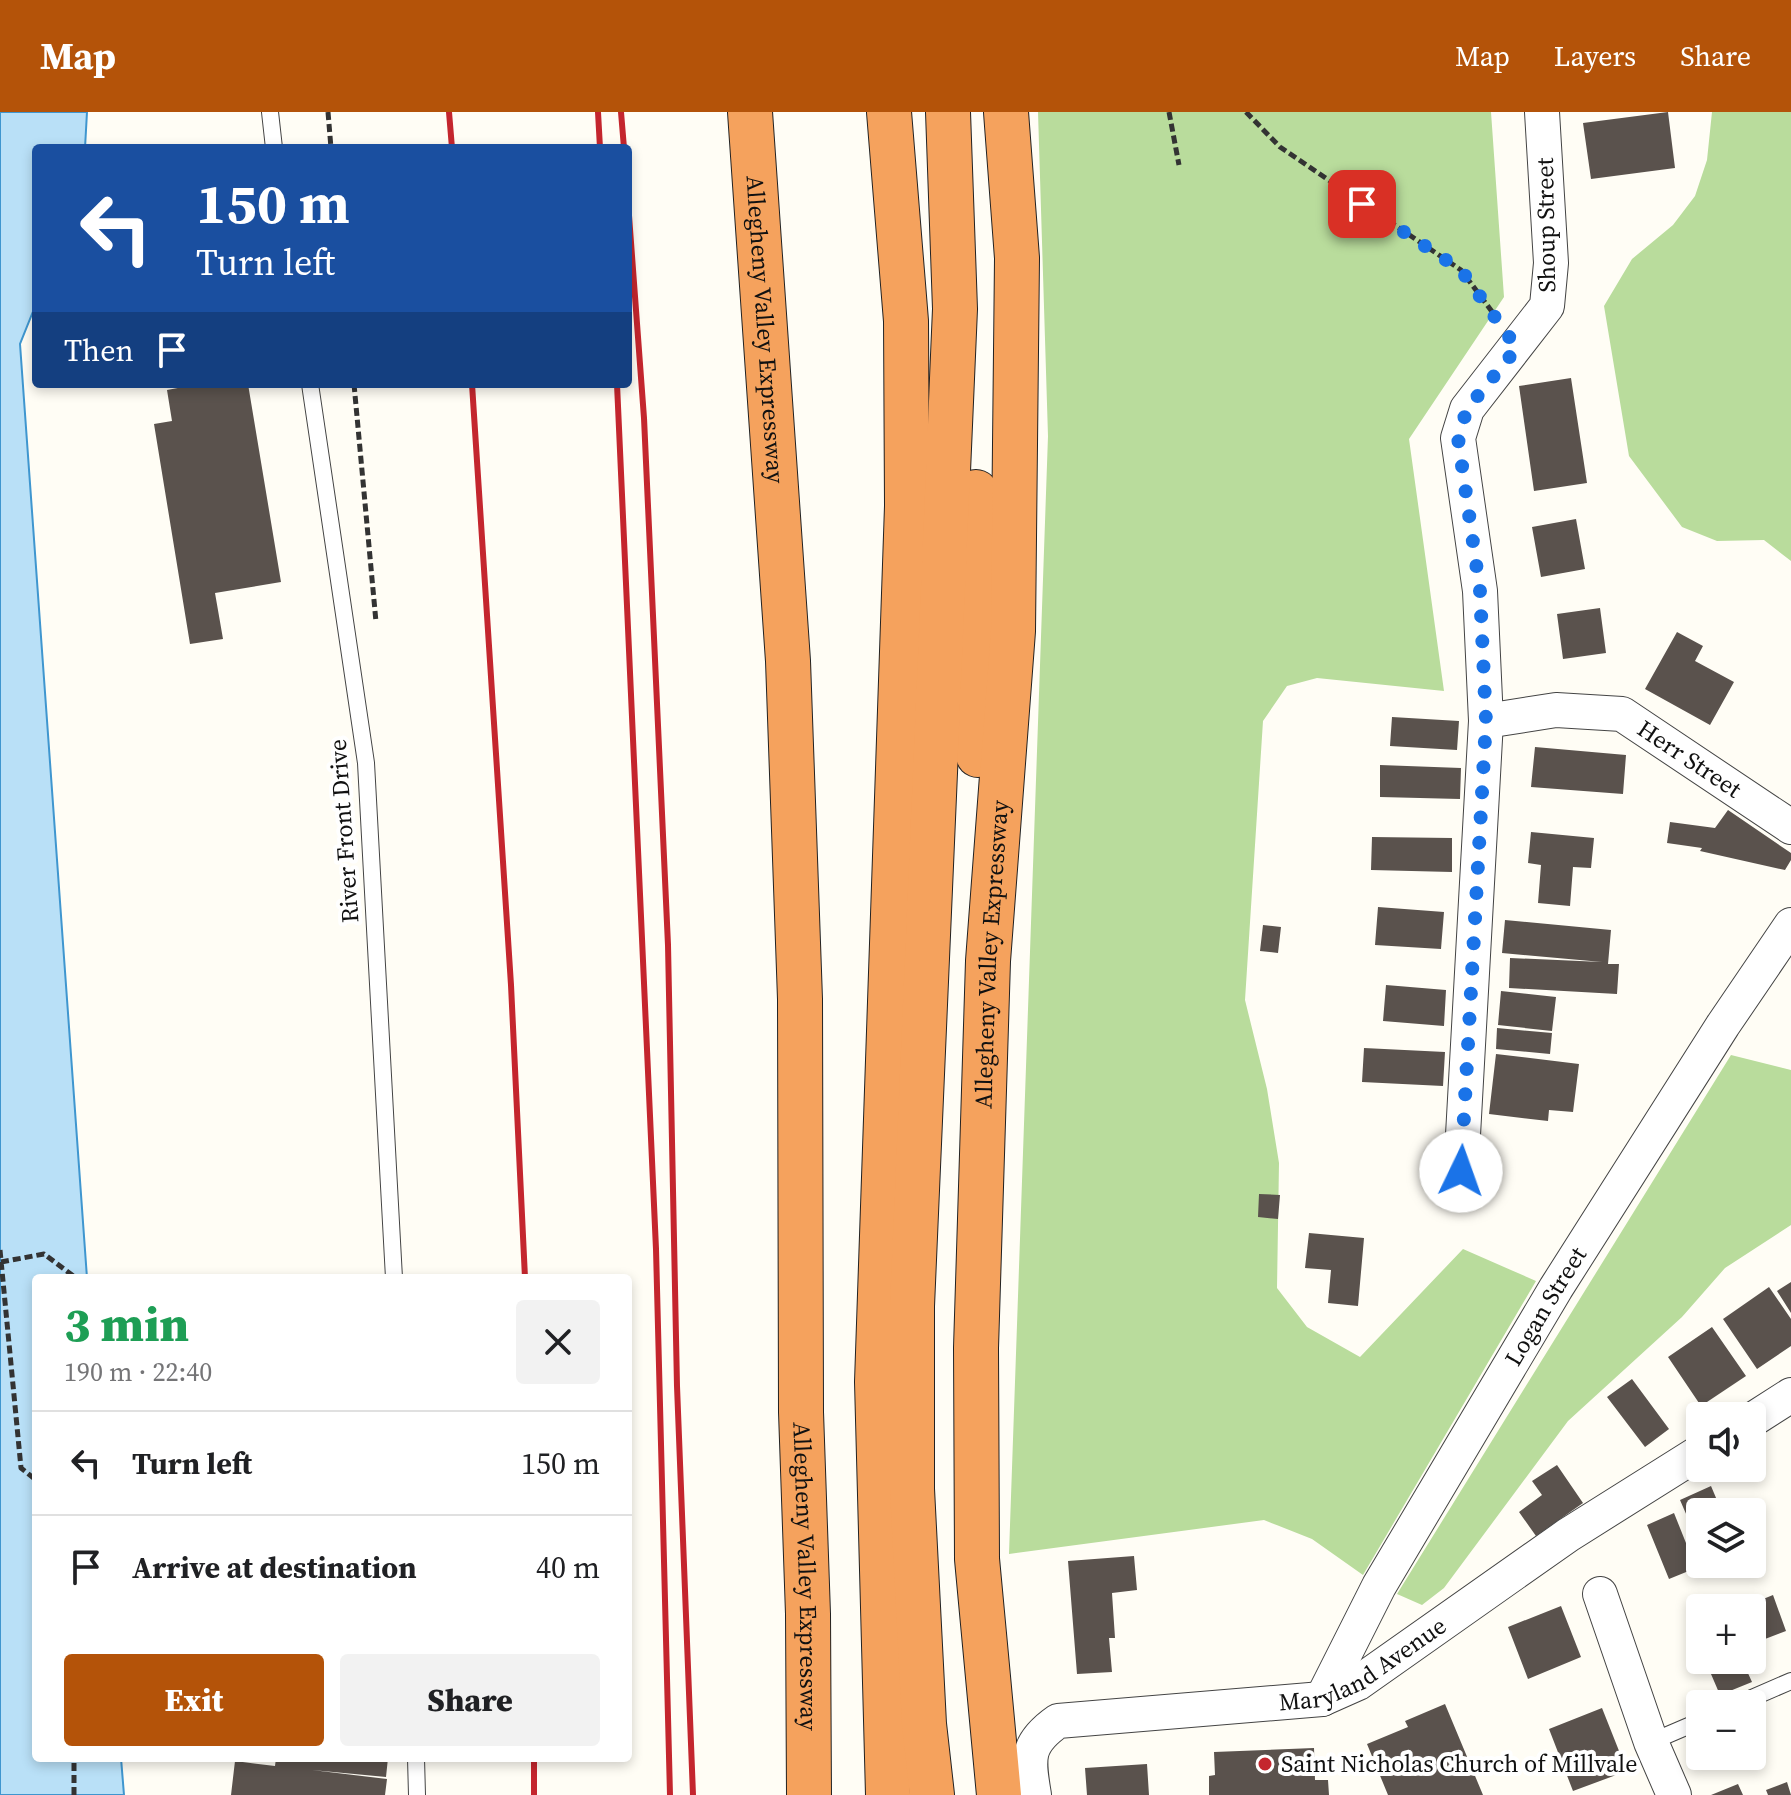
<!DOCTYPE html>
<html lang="en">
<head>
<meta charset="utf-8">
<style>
  :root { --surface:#fff; --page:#f2f2f2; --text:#202124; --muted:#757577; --line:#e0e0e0; --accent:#b45309 }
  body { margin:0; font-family:"Source Serif 4",serif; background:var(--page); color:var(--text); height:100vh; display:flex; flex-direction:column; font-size:30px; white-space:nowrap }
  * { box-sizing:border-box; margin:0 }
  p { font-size:26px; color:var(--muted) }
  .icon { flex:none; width:44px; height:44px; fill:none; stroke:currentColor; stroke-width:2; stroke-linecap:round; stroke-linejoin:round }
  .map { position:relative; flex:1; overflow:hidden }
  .panel { position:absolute; left:32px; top:1162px; width:600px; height:488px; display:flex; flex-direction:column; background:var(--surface); border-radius:8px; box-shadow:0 4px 12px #0003 }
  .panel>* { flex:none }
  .banner { position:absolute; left:32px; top:32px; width:600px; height:244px; border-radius:8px; box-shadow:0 4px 12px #0003; background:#1a4fa0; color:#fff; overflow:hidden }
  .controls { position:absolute; left:1686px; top:1290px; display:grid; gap:16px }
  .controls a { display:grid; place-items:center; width:80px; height:80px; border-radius:8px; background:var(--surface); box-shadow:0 4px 12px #0003; font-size:40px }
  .pin { position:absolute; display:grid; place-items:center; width:68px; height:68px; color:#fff; margin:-34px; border-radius:16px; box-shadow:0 4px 12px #0006 }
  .me { position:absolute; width:88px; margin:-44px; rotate:3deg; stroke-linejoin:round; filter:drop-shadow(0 0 6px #0008) }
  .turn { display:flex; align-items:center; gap:28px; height:168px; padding:0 32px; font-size:36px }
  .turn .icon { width:104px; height:104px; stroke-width:2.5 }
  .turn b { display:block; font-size:56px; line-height:68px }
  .then { display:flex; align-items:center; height:76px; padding:0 32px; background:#0003; gap:16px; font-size:30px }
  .round { display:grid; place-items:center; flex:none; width:84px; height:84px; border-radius:8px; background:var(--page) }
  .summary { display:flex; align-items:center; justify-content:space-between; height:136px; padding:0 32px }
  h1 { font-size:48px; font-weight:800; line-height:60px; color:#1e9e55 }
  .primary-button { display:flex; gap:16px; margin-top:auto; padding:16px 32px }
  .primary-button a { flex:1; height:92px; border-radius:8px; background:var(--accent); color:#fff; font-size:32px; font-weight:800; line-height:92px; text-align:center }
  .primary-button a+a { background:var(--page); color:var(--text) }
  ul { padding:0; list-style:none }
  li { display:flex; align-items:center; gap:24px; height:104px; padding:0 32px; border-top:2px solid var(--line) }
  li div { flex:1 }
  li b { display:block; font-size:30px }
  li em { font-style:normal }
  header { display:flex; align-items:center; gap:48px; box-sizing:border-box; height:112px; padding:0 40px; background:var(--accent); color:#fff }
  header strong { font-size:38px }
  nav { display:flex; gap:44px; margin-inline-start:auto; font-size:28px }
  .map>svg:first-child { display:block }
</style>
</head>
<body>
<header>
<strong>Map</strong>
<nav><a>Map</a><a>Layers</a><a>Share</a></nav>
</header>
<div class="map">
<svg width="1791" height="1683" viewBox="0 0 1791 1683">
  <rect width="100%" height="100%" fill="#fffdf5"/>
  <!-- forest -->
  <path fill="#b9dc9c" d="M1038,0H1491L1504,185L1409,327L1444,579L1317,566L1287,574L1263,609L1245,888L1267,977L1279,1051L1277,1176L1307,1215L1360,1245L1463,1137L1536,1169L1363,1463L1312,1427L1264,1408L1009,1442L1048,324Z
    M1712,0H1791V449L1764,428L1717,429L1682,415L1629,344L1604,194L1632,147L1673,113L1695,84L1707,48Z
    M1731,943L1791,958V1113L1725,1156L1682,1205L1568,1309L1444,1476L1422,1493L1397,1482Z"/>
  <!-- water -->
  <path fill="#b9e0f7" stroke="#3f96cf" stroke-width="2" d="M0,0H87L85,36H36V192L20,232L87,1166H36V1646H121L124,1683H0Z"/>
  <!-- building -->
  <path fill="#5a524d" d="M1668,0L1675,56L1591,67L1583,11Z
    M1571,266L1587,371L1534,379L1519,274Z
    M199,272H248L281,470L215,481L223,527L190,532L154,312L172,309L167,278Z
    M1576,407L1585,457L1541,465L1532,415Z
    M1600,496L1606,541L1563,547L1557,502Z
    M1677,520L1703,534L1695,549L1734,570L1710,613L1645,577Z
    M1392,605L1459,609L1457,638L1390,634Z
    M1535,635L1626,643L1623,682L1531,675Z
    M1380,653L1461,656L1460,687L1380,685Z
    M1728,698L1791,741V748L1785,758L1700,739L1702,736L1667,731L1670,710L1715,716Z
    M1531,720L1594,726L1591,756L1573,755L1570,794L1538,791L1541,753L1528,751Z
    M1372,725L1452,726V760L1371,758Z
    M1378,795L1444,800L1441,837L1375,833Z
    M1505,808L1611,818L1608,852H1619L1617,882L1509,876L1510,846L1602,850L1502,841Z
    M1263,813L1281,815L1278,841L1260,839Z
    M1386,873L1446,878L1444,914L1383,909Z
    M1501,879L1556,885L1552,919L1498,913Z
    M1497,916L1552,921L1550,942L1496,937Z
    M1364,936L1445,940L1443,974L1362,970Z
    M1496,942L1579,952L1573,1000L1549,998L1548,1009L1489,1002Z
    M1259,1082L1280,1083L1278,1107L1258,1105Z
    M1309,1121L1364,1126L1358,1194L1328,1191L1331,1158L1305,1156Z
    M1791,1170V1201L1777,1179Z
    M1769,1175L1791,1207V1234L1757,1257L1723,1207Z
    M1712,1215L1746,1264L1701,1294L1668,1245Z
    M1632,1267L1669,1317L1645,1335L1607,1285Z
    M1557,1353L1583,1391L1536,1424L1519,1400L1542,1383L1532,1369Z
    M1711,1374L1722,1400H1700V1434L1680,1388Z
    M1674,1401L1696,1456L1669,1467L1647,1413Z
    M1134,1444L1137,1478L1112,1481L1115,1526H1109L1112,1560L1077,1562L1068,1449Z
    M1773,1483L1786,1519L1752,1532V1496H1741Z
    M1561,1494L1581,1545L1528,1567L1508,1515Z
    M1705,1548H1742L1752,1570L1720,1583Z
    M1445,1592L1483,1683H1388L1367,1632L1408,1615L1405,1609Z
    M1602,1596L1627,1659L1573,1679L1549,1617Z
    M1314,1636L1315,1668H1328L1329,1683H1209V1664L1215,1663L1214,1640Z
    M276,1646H388L386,1665L312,1658L387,1667L385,1683H231L235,1649L275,1654Z
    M1147,1652L1149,1683H1087L1085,1656Z
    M1787,1670L1791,1683H1768L1766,1678Z
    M1738,1672L1743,1683H1711Z"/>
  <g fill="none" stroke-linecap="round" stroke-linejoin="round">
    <!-- lane casing -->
    <g stroke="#444" stroke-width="18">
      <path id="lane" d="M270,0L274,36
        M310,272L366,651L394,1166
        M1738,1592L1791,1569
        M1651,1630L1700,1609
        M416,1646L417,1683"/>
    </g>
    <!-- street casing -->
    <g stroke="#444" stroke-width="36">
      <g id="street">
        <path id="s1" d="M1486,609L1556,598L1622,602L1791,715"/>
        <path d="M1461,1059L1486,609L1480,479L1458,326L1467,297L1547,194L1551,151L1542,0"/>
        <path d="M1752,1308L1791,1283"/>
        <path d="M1600,1482L1651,1630L1674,1683"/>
        <path id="s2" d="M1322,1587L1379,1474L1556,1176L1723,913L1791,813"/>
        <path id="s3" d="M1034,1683C1028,1647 1025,1632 1058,1609L1322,1587L1358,1571L1568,1423L1700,1340"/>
      </g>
    </g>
    <!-- highway casing -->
    <g stroke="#222" stroke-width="46">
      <g id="highway">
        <path id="s4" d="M750,0L788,549L800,887L801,1300L808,1502L809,1683"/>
        <path d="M976,380L978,643"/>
        <path d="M888,1683L877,1270L907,394L906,209L889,0"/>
        <path d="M932,1683L924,1612L912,1377V1194L955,197L948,0"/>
        <path id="s5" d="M999,1683L977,1447L976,1236L988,849L1013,519L1017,146L1006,0"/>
      </g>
    </g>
    <!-- path -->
    <path stroke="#333" stroke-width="5" stroke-dasharray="8 4" stroke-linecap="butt" d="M328,0L331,36
      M1169,0L1179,53
      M1246,0L1280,35L1461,158L1496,205
      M354,272L376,510
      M0,1138L21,1356L36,1368
      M1,1150L44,1142L76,1166
      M74,1683V1646"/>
    <!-- lane -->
    <use href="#lane" stroke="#fff" stroke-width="16"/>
    <!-- street -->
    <use href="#street" stroke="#fff" stroke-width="34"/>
    <!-- highway -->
    <use href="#highway" stroke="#f5a25d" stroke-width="44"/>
    <!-- rail -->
    <path stroke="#c4262e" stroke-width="6" d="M449,0L452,36
      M598,0L600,36
      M621,0L624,36
      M628,90L644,306L668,833L677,1274L693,1683
      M472,272L511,873L525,1166
      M617,272L656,1137L670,1683
      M534,1646V1683"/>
  </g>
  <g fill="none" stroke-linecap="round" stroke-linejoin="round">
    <!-- route -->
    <path stroke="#1a73e8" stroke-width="14" stroke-dasharray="0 25.2" d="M1362,92L1461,158L1517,236L1467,297L1458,326L1480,479L1486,609L1461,1059"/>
  </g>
  <!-- markers -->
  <circle fill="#c4262e" stroke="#fff" stroke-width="3" cx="1265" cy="1652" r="8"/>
  <g text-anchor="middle" stroke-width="8" stroke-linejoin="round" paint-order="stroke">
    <!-- street labels -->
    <g font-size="24" fill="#111" stroke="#fff">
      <text transform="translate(1546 113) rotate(-91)" y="8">Shoup Street</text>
      <text dy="8" stroke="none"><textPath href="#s4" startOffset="218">Allegheny Valley Expressway</textPath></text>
      <text dy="8" stroke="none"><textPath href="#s1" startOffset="218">Herr Street</textPath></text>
      <text transform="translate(344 719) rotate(-94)" y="8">River Front Drive</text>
      <text dy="8" stroke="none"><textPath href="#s5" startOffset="842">Allegheny Valley Expressway</textPath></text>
      <text dy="8" stroke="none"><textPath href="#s2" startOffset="452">Logan Street</textPath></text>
      <text dy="8" stroke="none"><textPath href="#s4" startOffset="1466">Allegheny Valley Expressway</textPath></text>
      <text dy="8" stroke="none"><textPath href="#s3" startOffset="400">Maryland Avenue</textPath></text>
    </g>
    <!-- poi labels -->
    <g font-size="24" fill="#111" stroke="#fff" text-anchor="start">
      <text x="1281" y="1660">Saint Nicholas Church of Millvale</text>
    </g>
  </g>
</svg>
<div class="controls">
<a><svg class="icon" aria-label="sound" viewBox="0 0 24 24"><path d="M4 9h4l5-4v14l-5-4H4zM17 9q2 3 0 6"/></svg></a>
<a><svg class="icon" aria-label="layers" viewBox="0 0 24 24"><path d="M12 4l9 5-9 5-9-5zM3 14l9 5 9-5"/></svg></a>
<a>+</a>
<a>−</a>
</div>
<div class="pin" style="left:1362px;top:92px;background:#d93025"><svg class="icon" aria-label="arrive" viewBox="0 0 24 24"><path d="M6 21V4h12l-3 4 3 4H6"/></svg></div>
<svg class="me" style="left:1461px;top:1059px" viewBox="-20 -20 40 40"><circle r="19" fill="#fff"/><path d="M0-13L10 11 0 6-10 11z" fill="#1a73e8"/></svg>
<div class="banner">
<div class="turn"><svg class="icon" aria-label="left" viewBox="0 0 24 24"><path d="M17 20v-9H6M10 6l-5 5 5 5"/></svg><div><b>150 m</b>Turn left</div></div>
<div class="then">Then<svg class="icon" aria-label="arrive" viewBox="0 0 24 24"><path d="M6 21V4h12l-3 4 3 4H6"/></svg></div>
</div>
<section class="panel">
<div class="summary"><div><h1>3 min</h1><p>190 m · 22:40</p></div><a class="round"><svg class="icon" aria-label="close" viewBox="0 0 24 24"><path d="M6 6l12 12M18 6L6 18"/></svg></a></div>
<ul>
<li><svg class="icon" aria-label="left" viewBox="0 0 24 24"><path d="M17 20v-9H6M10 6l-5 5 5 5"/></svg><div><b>Turn left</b></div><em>150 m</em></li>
<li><svg class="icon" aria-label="arrive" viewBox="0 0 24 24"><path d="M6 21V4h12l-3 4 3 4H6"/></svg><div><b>Arrive at destination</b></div><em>40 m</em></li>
</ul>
<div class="primary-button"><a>Exit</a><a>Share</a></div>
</section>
</div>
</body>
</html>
